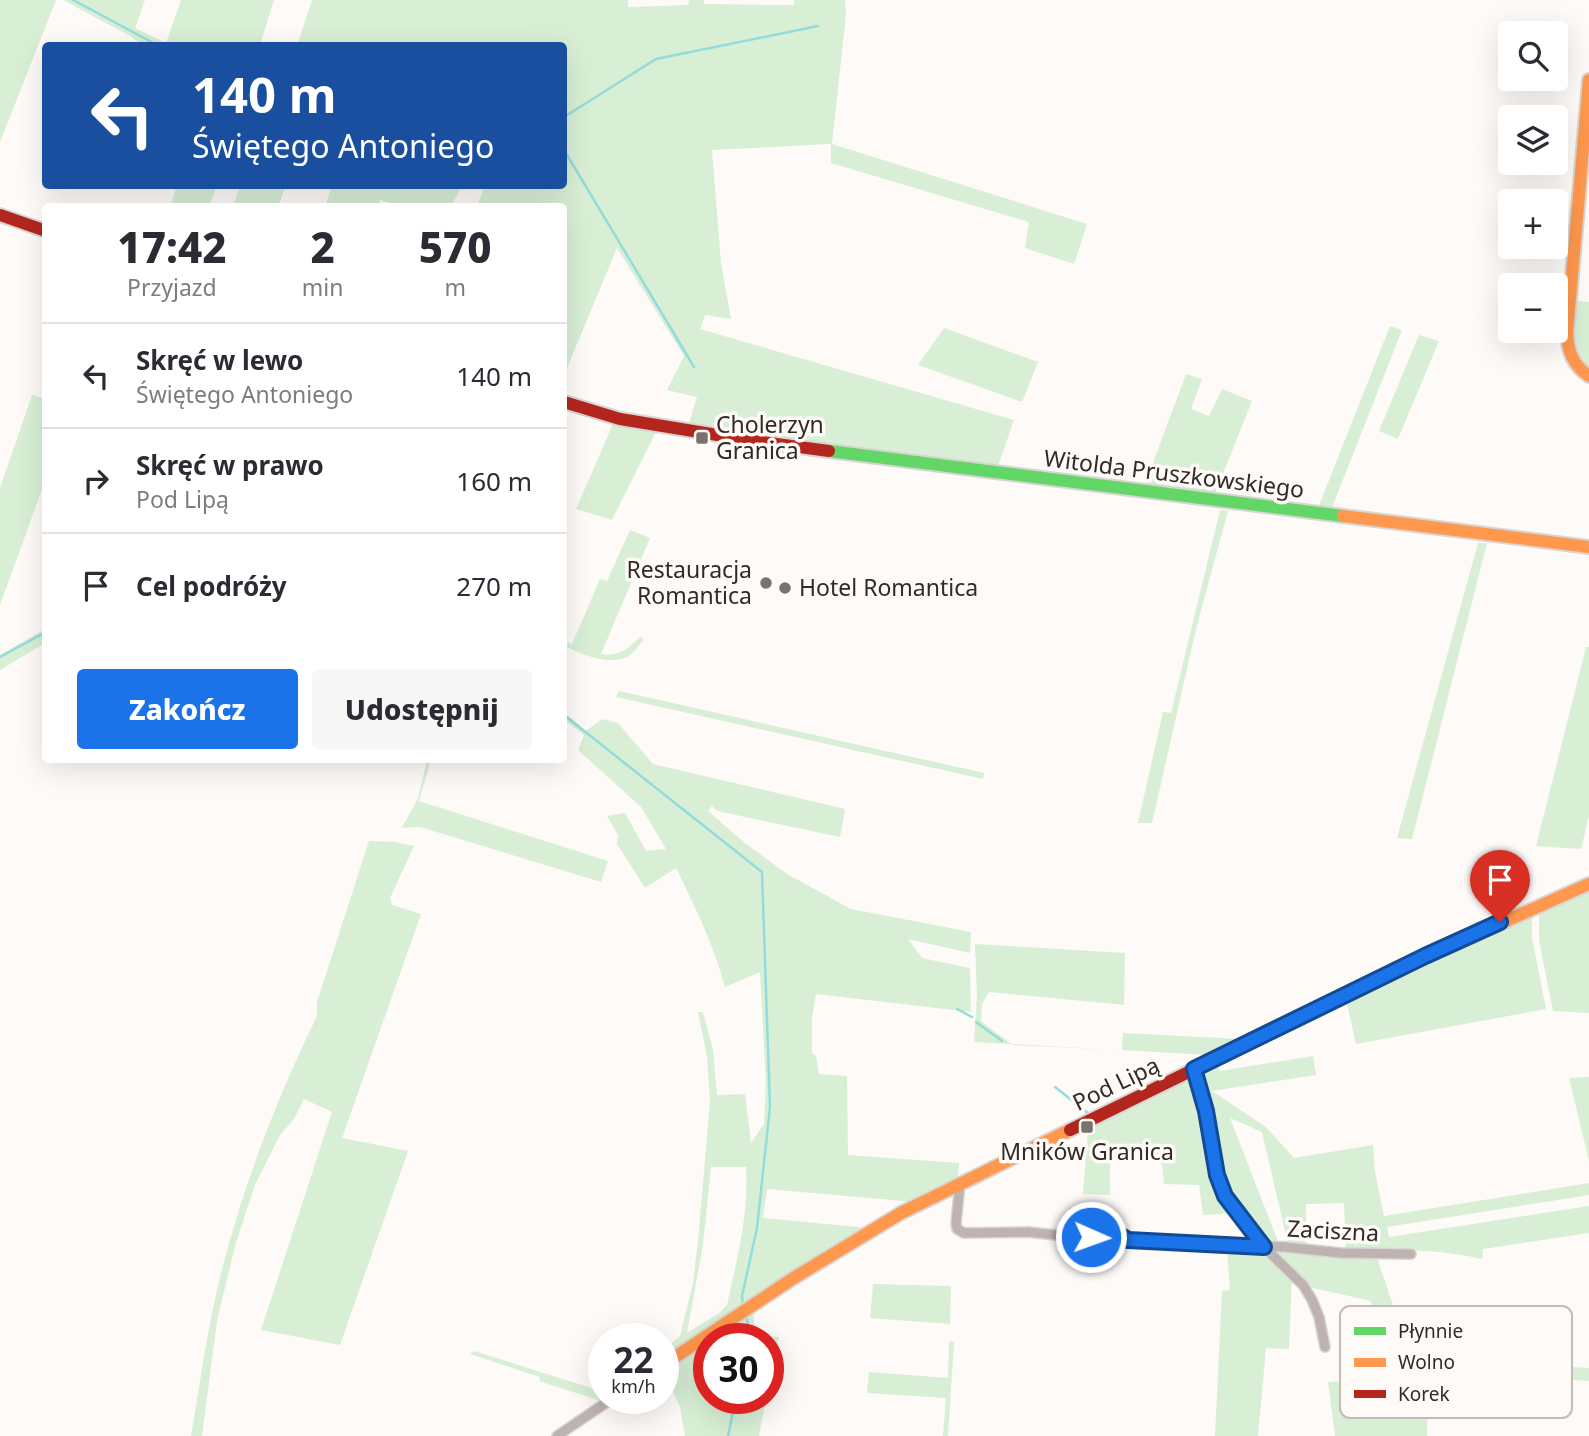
<!DOCTYPE html>
<html lang="pl">
<head>
<meta charset="utf-8">
<style>
  :root { --surface:#fff; --page:#f7f7f7; --text:#2b2b33; --muted:#7c7c81; --line:#e1e1e2; --accent:#1a73e8 }
  body { margin:0; font-family:"Noto Sans",sans-serif; background:var(--page); color:var(--text); height:100vh; display:flex; flex-direction:column; font-size:26px; white-space:nowrap }
  * { box-sizing:border-box; margin:0 }
  p { font-size:23px; color:var(--muted) }
  .icon { flex:none; width:38px; height:38px; fill:none; stroke:currentColor; stroke-width:2; stroke-linecap:round; stroke-linejoin:round }
  .map { position:relative; flex:1; overflow:hidden }
  .panel { position:absolute; left:42px; top:203px; width:525px; height:560px; display:flex; flex-direction:column; background:var(--surface); border-radius:7px; box-shadow:0 7px 28px #0002 }
  .panel>* { flex:none }
  .guide { position:absolute; left:42px; top:42px; width:525px; height:147px; border-radius:7px; box-shadow:0 7px 28px #0002; background:#1a4fa0; color:#fff; overflow:hidden }
  .fabs { position:absolute; left:1498px; top:21px; display:grid; gap:14px }
  .fabs a { display:grid; place-items:center; width:70px; height:70px; border-radius:7px; background:var(--surface); box-shadow:0 7px 28px #0002; font-size:35px }
  .speed { position:absolute; left:588px; top:1323px; display:flex; gap:14px; font-size:35px; font-weight:700; text-align:center }
  .speed>* { display:grid; place-content:center; width:91px; height:91px; border-radius:50%; background:var(--surface); box-shadow:0 7px 28px #0002; line-height:1 }
  .speed small { font-size:18px; font-weight:400 }
  .speed .limit { border:10px solid #d22; background:#fff; color:#111 }
  .pin { position:absolute; display:grid; place-items:center; width:60px; height:60px; color:#fff; margin:-72px -30px; border-radius:50% 50% 50% 0; rotate:-45deg; box-shadow:0 0 7px #0007 }
  .pin .icon { rotate:45deg }
  .me { position:absolute; width:77px; margin:-38px; rotate:92deg; stroke-linejoin:round; filter:drop-shadow(0 0 5px #0008) }
  .turn { display:flex; align-items:center; gap:24px; height:147px; padding:0 35px; font-size:32px }
  .turn .icon { width:91px; height:91px; stroke-width:2.5 }
  .turn b { display:block; font-size:49px; line-height:60px }
  .eta { display:flex; justify-content:space-evenly; align-items:center; height:119px; text-align:center }
  .eta b { font-size:42px; font-weight:800; line-height:49px }
  .primary-button { display:flex; gap:14px; margin-top:auto; padding:14px 35px }
  .primary-button a { flex:1; height:80px; border-radius:7px; background:var(--accent); color:#fff; font-size:28px; font-weight:800; line-height:80px; text-align:center }
  .primary-button a+a { background:var(--page); color:var(--text) }
  ul { padding:0; list-style:none }
  li { display:flex; align-items:center; gap:21px; height:105px; padding:0 35px; border-top:2px solid var(--line) }
  li div { flex:1 }
  li b { display:block; font-size:26px }
  li em { font-style:normal }
  .map>svg:first-child { display:block }
</style>
</head>
<body>
<div class="map">
<svg width="1589" height="1436" viewBox="0 0 1589 1436">
  <rect width="100%" height="100%" fill="#fdfaf8"/>
  <!-- green -->
  <path fill="#d8efd5" fill-rule="evenodd" d="M0,0H56L0,142Z
    M63,0H145L135,28L166,43L181,0H274L260,45L143,46L132,37Z
    M312,0H628V7L688,5L689,0H704V4L794,5V0H845L846,15L832,144L1087,224L1074,264L1025,248L1029,222L831,163V144L712,150L721,263L731,319L705,315L700,329L1014,420L998,466L688,427L697,397L667,390L684,356L617,248L564,375V206H477L485,186H564V46H297Z
    M177,186H216L210,206H170Z
    M240,186H285L279,206H233Z
    M332,186H461L452,206H400L380,200L378,206H325Z
    M1577,301L1589,302V370L1574,348Z
    M1390,326L1402,330L1331,510L1318,508Z
    M944,328L1038,362L1022,402L918,365Z
    M1419,335L1439,341L1398,439L1379,431Z
    M1186,374L1202,379L1191,409L1209,416L1222,389L1252,401L1215,494L1145,484Z
    M32,395L45,399V481L0,605V488Z
    M613,424L656,432L612,520L576,509Z
    M1220,510L1228,511L1196,629L1152,823H1138L1163,712L1171,713Z
    M630,530L650,538L601,654C618,657 629,649 640,637L644,639C640,644 634,652 629,656C609,667 582,654 564,646V641L572,644L600,579L607,581Z
    M1478,543H1487L1412,839L1397,838Z
    M45,629V643L0,670V655Z
    M1586,647H1589V816L1581,849L1536,846Z
    M619,691L984,773L983,779L616,697Z
    M564,712L586,731L602,719L618,723L653,764L845,809L840,837L717,811L712,806L708,811L745,843L787,874L851,909L971,932L970,953L908,939L922,958L970,968L971,1012L816,994L812,1018V1053L816,1056L819,1074L847,1076L848,1155L959,1163L958,1178L915,1202L767,1189L763,1218L868,1228L663,1359V1351L680,1336L693,1283L698,1241L710,1101L707,1057L698,1012H703L713,1050L717,1095L745,1094L751,1143L764,1124L766,1082L760,972L725,987C714,945 695,907 676,868L645,888L617,844L618,835L607,816L625,813L646,851L666,849L641,807L578,750L584,735L564,720ZM711,1167H746C749,1214 737,1259 727,1305L719,1313L687,1333L703,1245Z
    M427,760H431L419,801L608,861L601,882L420,827L402,828L418,798Z
    M369,841L395,842L414,846L390,898L392,905L421,914L342,1138L408,1151L340,1345L261,1330L332,1112L304,1099L294,1119L280,1135L255,1185L235,1246L217,1321L202,1436H191C200,1383 207,1330 220,1277C242,1188 277,1098 317,1016V1002Z
    M1589,889V1013L1553,1011L1539,940V911Z
    M1532,915V938L1546,1009L1356,1044L1346,999Z
    M975,944L1125,953L1124,1005L989,992L982,1004L981,1021L1013,1045L1122,1050L1123,1033L1240,1039L1210,1055L974,1042L977,995Z
    M1313,1056L1316,1075L1212,1091L1266,1127L1294,1158L1373,1145L1375,1172L1384,1216L1589,1183V1195L1387,1227L1389,1237L1589,1206V1233L1483,1249L1482,1259C1437,1249 1393,1249 1346,1250L1344,1203L1306,1204V1247L1288,1244L1262,1132L1230,1118L1279,1244L1266,1245L1226,1195L1220,1176L1211,1114L1201,1071L1215,1063L1220,1071Z
    M1193,1074L1212,1165L1234,1213L1203,1215L1199,1185L1164,1184L1162,1164L1141,1154L1139,1162L1110,1158V1195L1083,1194L1088,1129L1159,1090Z
    M1589,1077V1161L1569,1078Z
    M1227,1249H1263L1292,1279L1289,1349L1266,1348L1258,1436H1215L1222,1291L1230,1290Z
    M1290,1250L1376,1255L1393,1305L1432,1309V1357L1589,1368V1381L1428,1369L1427,1436H1335L1328,1382L1372,1378L1371,1301L1304,1286L1279,1257L1278,1251Z
    M873,1284L951,1286L950,1324L870,1318Z
    M753,1311L755,1335L779,1337L768,1387V1339H710Z
    M709,1339V1398H766L759,1436H685L680,1407L663,1371Z
    M949,1341L954,1342L948,1436H943L946,1398L867,1393L869,1372L948,1378Z
    M474,1351L604,1392L605,1398L601,1401L539,1381L540,1377L470,1354Z"/>
  <g fill="none" stroke-linecap="round" stroke-linejoin="round">
    <!-- stream -->
    <path stroke="#93dbdc" stroke-width="2.5" d="M73,0L159,46
      M564,117L656,59L818,26
      M564,150L694,367
      M0,657L46,632
      M564,715L762,872L770,1107L757,1228L742,1296L743,1305
      M957,1009L972,1017
      M976,1022L1002,1041
      M1055,1087L1088,1113
      M746,1315L750,1333L748,1339
      M728,1436L736,1398"/>
    <!-- street casing -->
    <g stroke="#d8d5d3" stroke-width="12">
      <path id="street" d="M1194,1069L1206,1111L1217,1175L1225,1196L1264,1247L1303,1285L1312,1300L1319,1317L1325,1347
        M960,1184L956,1223L957,1229L964,1233L1028,1232L1074,1237H1123L1128,1240L1285,1247L1341,1253L1411,1254
        M557,1436L613,1398"/>
    </g>
    <!-- fast casing -->
    <g stroke="#d8d5d3" stroke-width="16">
      <path id="fast" d="M829,451L1343,516"/>
    </g>
    <!-- slow casing -->
    <g stroke="#d8d5d3" stroke-width="16">
      <path id="slow" d="M1589,80L1567,333C1568,352 1573,365 1589,376
        M1343,516L1589,547
        M1401,968L1589,884
        M663,1365L792,1279L901,1213L1070,1130"/>
    </g>
    <!-- jam casing -->
    <g stroke="#d8d5d3" stroke-width="16">
      <path id="jam" d="M0,215L46,231
        M564,402L620,419L754,441L829,451
        M1070,1130L1401,968"/>
    </g>
    <!-- street -->
    <use href="#street" stroke="#beb3b1" stroke-width="9"/>
    <!-- fast -->
    <use href="#fast" stroke="#63d668" stroke-width="12"/>
    <!-- slow -->
    <use href="#slow" stroke="#ff974d" stroke-width="12"/>
    <!-- jam -->
    <use href="#jam" stroke="#b3261e" stroke-width="12"/>
  </g>
  <g fill="none" stroke-linecap="round" stroke-linejoin="round">
    <!-- route casing -->
    <g stroke="#114b97" stroke-width="18">
      <path id="route" d="M1091,1237H1123L1128,1240L1264,1247L1225,1196L1217,1175L1206,1111L1194,1069L1425,956L1500,922"/>
    </g>
    <!-- route -->
    <use href="#route" stroke="#1a73e8" stroke-width="12"/>
  </g>
  <!-- markers -->
  <g fill="#79736e" stroke="#fefaf7" stroke-width="2.5">
    <rect x="695" y="431" width="14" height="14" rx="3.5"/>
    <circle cx="766" cy="583" r="7"/>
    <circle cx="785" cy="588" r="7"/>
    <rect x="1080" y="1120" width="14" height="14" rx="3.5"/>
  </g>
  <g text-anchor="middle" stroke-width="7" stroke-linejoin="round" paint-order="stroke">
    <!-- poi labels -->
    <g font-size="23" fill="#322a24" stroke="#fefaf7" text-anchor="start">
      <text x="716" y="433">Cholerzyn<tspan x="716" dy="26">Granica</tspan></text>
      <text x="752" y="578" text-anchor="end">Restauracja<tspan x="752" dy="26">Romantica</tspan></text>
      <text x="799" y="596">Hotel Romantica</text>
      <text x="1087" y="1160" text-anchor="middle">Mników Granica</text>
    </g>
    <!-- street labels -->
    <g font-size="23" fill="#322a24" stroke="#fefaf7">
      <text transform="translate(1174 474) rotate(7)" y="8">Witolda Pruszkowskiego</text>
      <text transform="translate(1116 1084) rotate(-26)" y="8">Pod Lipą</text>
      <text transform="translate(1333 1231) rotate(3)" y="8">Zaciszna</text>
    </g>
  </g>
  <!-- legend -->
  <rect x="1340" y="1306" width="232" height="112" rx="10" fill="#fefaf7" stroke="#c1bcb8" stroke-width="2"/>
  <rect x="1354" y="1327" width="32" height="8" fill="#63d668"/>
  <rect x="1354" y="1358" width="32" height="9" fill="#ff974d"/>
  <rect x="1354" y="1390" width="32" height="8" fill="#b3261e"/>
  <g font-size="19" fill="#322a24">
    <text x="1398" y="1338">Płynnie</text>
    <text x="1398" y="1369">Wolno</text>
    <text x="1398" y="1401">Korek</text>
  </g>
</svg>
<div class="fabs">
<a><svg class="icon" aria-label="search" viewBox="0 0 24 24"><circle cx="10" cy="10" r="6"/><path d="M15 15l6 6"/></svg></a>
<a><svg class="icon" aria-label="layers" viewBox="0 0 24 24"><path d="M12 4l9 5-9 5-9-5zM3 14l9 5 9-5"/></svg></a>
<a>+</a>
<a>−</a>
</div>
<div class="speed"><div>22<small>km/h</small></div><div class="limit">30</div></div>
<div class="pin" style="left:1500px;top:922px;background:#d93025"><svg class="icon" aria-label="arrive" viewBox="0 0 24 24"><path d="M6 21V4h12l-3 4 3 4H6"/></svg></div>
<svg class="me" style="left:1091px;top:1237px" viewBox="-20 -20 40 40"><circle r="17" fill="#1a73e8" stroke="#fff" stroke-width="3"/><path d="M0-11L8 9 0 5-8 9z" fill="#fff"/></svg>
<div class="guide">
<div class="turn"><svg class="icon" aria-label="left" viewBox="0 0 24 24"><path d="M17 20v-9H6M10 6l-5 5 5 5"/></svg><div><b>140 m</b>Świętego Antoniego</div></div>
</div>
<section class="panel">
<div class="eta">
<div><b>17:42</b><p>Przyjazd</p></div>
<div><b>2</b><p>min</p></div>
<div><b>570</b><p>m</p></div>
</div>
<ul>
<li><svg class="icon" aria-label="left" viewBox="0 0 24 24"><path d="M17 20v-9H6M10 6l-5 5 5 5"/></svg><div><b>Skręć w lewo</b><p>Świętego Antoniego</p></div><em>140 m</em></li>
<li><svg class="icon" aria-label="right" viewBox="0 0 24 24"><path d="M7 20v-9h11M14 6l5 5-5 5"/></svg><div><b>Skręć w prawo</b><p>Pod Lipą</p></div><em>160 m</em></li>
<li><svg class="icon" aria-label="arrive" viewBox="0 0 24 24"><path d="M6 21V4h12l-3 4 3 4H6"/></svg><div><b>Cel podróży</b></div><em>270 m</em></li>
</ul>
<div class="primary-button"><a>Zakończ</a><a>Udostępnij</a></div>
</section>
</div>
</body>
</html>
